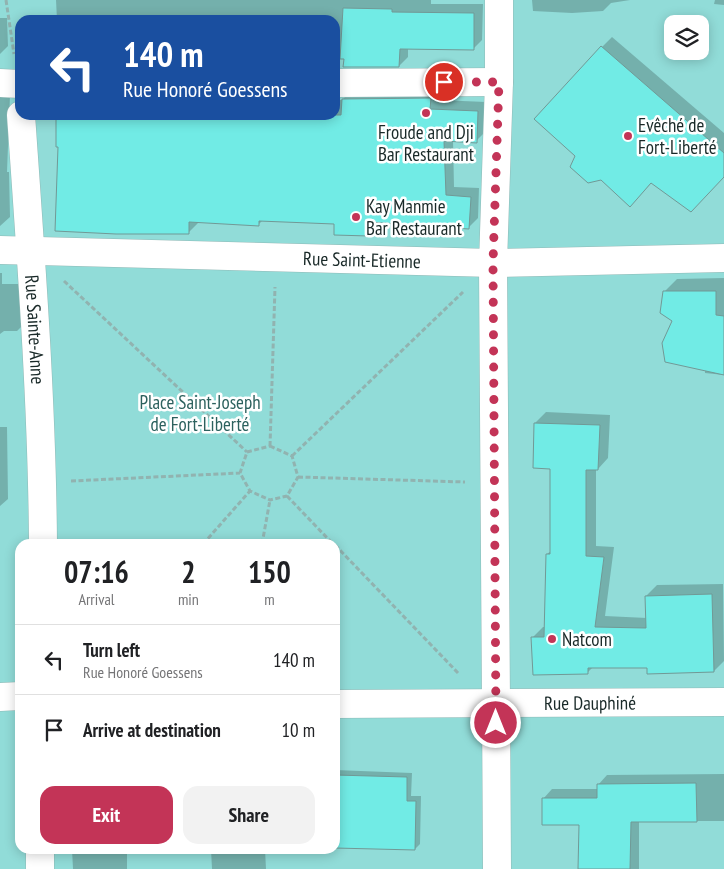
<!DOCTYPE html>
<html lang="en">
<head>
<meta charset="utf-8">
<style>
  :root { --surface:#fff; --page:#f2f2f2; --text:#202124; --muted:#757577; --line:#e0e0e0; --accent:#c33457 }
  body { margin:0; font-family:"PT Sans Narrow",sans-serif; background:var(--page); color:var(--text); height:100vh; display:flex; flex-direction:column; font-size:19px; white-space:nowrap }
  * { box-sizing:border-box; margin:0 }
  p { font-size:16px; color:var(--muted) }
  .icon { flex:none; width:28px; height:28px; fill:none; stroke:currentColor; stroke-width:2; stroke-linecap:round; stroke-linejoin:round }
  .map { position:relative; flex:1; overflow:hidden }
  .side { position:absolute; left:15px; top:539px; width:325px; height:315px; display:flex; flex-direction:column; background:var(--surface); border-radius:15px; box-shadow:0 2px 12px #0003 }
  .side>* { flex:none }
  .hud { position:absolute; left:15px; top:15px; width:325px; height:105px; border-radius:15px; box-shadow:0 2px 12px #0003; background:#1a4fa0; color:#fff; overflow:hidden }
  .fabs { position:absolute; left:664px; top:15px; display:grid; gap:10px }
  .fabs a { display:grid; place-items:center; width:45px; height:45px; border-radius:10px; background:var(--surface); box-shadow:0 2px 12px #0003; font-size:25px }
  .pin { position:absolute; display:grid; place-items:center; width:42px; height:42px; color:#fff; margin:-21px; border:2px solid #fff; border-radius:50%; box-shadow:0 1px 5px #0007 }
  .me { position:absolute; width:55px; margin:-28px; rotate:0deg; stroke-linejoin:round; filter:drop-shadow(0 0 4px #0008) }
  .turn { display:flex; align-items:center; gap:18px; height:105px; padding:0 25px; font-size:22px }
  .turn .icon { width:65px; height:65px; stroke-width:2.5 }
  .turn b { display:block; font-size:35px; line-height:42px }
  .eta { display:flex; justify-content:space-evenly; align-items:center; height:85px; text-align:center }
  .eta b { font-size:30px; font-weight:700; line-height:35px }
  .primary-button { display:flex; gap:10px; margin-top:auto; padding:10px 25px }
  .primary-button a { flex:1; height:58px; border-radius:15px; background:var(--accent); color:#fff; font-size:20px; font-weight:700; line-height:58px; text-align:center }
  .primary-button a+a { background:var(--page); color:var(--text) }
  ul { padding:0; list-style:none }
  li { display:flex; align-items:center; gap:15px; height:70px; padding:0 25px; border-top:1px solid var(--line) }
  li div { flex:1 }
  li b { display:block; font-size:19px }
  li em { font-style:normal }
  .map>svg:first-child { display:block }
</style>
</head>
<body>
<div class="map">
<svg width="724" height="869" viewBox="0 0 724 869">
  <rect width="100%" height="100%" fill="#d4fffc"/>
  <!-- green -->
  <path fill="#91dcd8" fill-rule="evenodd" d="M0,0H724V869H0ZM20,20H335V115H20ZM672,24H700V51H672ZM20,544H335V849H20Z"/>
  <!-- shadow -->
  <path fill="#0003" d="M56,0H431V4H483L482,40L473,49L408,48V57L399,66L335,58V20H57Z
    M532,0H630L611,3L603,11L572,13L533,11Z
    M715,0H724V5L714,4Z
    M0,18H7L8,46L0,54Z
    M612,37L724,133V176L652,182L640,195L577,155L602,47Z
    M352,90H439V100L486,102L485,132L476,141L453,140L454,187L479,188L478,218L469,227L378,221L377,226L368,235L336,223L263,220L259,224L198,221V223L189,232L59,146L58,115H335V100H342Z
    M0,94L10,95L7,172H9L10,217L0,226Z
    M0,273H2V284H23V325L17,331H4L0,334Z
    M724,278V375L705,373V369L673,321L664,292L677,279Z
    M546,412L610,415L608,458L598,469H596V546L614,547L605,616L647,618L646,596L657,585L723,584L724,661L714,671L648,667L594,666L587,673L532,638L543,627H546L547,554L551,551V467L535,423Z
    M0,427H7L8,499L0,506Z
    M335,770L412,773L411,796H421L420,844L415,849L335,847Z
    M724,774V821H639V869H579L580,824L543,799L552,789H598V785L607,775Z
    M72,849H127V869H73Z
    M211,849H265L266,869H212Z"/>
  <!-- building -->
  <path fill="#71ebe5" stroke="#719996" d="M343,8L392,9V12L474,13V50L400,49L399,67H343L344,59H340Z
    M601,46L724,153V177L691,212L651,183L630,207L601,180L588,183L570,167L575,156L534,119Z
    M431,98L430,109L478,111L477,143L444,141L446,195L471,197L469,229L369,222V236L334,235V224L259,221V226L189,222V234H116L55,231L58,147H56V115H341L342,99Z
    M663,291H716V315L724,316V375L665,362L662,343L672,321L660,313Z
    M534,423L600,425L598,470H586V556L604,557L595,627L646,628L645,596L712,594L714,672L647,674V668H588V674L533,675L531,637H544L546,554H550V469L533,468Z
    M335,775L407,777V801H416L415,850L335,848Z
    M696,783L697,822H631L630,869H578L579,825H542V798H597V784Z"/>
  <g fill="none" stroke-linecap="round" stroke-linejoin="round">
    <!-- minor casing -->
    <g stroke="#90b9b6" stroke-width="29">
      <g id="minor">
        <path d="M0,83L20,84"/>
        <path d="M335,83L499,82"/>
        <path id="s1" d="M21,115C31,258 42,401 43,544"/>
        <path id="s2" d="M0,250L493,263L724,258"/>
        <path d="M0,697L20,696"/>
        <path id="s3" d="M335,704L724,702"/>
        <path d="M496,704L493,263L499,82V0"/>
        <path d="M40,869V849"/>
      </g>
    </g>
    <!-- major casing -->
    <g stroke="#90b9b6" stroke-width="29">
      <path id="major" d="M496,704L497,869"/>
    </g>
    <!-- path -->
    <path stroke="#91b3b0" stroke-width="3" stroke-dasharray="5 2.5" stroke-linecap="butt" d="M6,0L14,54
      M64,281L247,452
      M270,446L275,287
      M270,446L292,456L298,477L287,496L270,500L250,491L240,473L247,452Z
      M292,456L463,292
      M298,477L465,482
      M71,481L240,473
      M287,496L333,544
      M203,544L250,491
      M262,544L270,500
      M335,545L459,674"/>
    <!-- minor -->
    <use href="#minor" stroke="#fff" stroke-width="28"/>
    <!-- major -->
    <use href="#major" stroke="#fff" stroke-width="28"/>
  </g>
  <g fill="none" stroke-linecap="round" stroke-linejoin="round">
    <!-- route -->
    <path stroke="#c33457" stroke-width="9" stroke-dasharray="0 16.2" d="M444,82H499L493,263L496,723"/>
  </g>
  <!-- markers -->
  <g fill="#c33457" stroke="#fff" stroke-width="2">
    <circle cx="426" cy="113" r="5"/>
    <circle cx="628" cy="136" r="5"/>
    <circle cx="356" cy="217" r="5"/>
    <circle cx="552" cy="639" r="5"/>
  </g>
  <g text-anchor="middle" stroke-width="5" stroke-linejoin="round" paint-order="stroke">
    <!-- poi labels -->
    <g font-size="19" fill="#192928" stroke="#fff" text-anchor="start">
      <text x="638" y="132">Evêché de<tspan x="638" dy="22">Fort-Liberté</tspan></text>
      <text x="426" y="139" text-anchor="middle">Froude and Dji<tspan x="426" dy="22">Bar Restaurant</tspan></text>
      <text x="366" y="213">Kay Manmie<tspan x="366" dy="22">Bar Restaurant</tspan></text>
      <text x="562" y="646">Natcom</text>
    </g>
    <!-- street labels -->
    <g font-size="19" fill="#192928" stroke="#fff">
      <text dy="7" stroke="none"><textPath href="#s2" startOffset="362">Rue Saint-Etienne</textPath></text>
      <text dy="7" stroke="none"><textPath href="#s1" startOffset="215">Rue Sainte-Anne</textPath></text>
      <text dy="7" stroke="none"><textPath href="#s3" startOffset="255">Rue Dauphiné</textPath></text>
    </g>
    <!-- park labels -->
    <g font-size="19" fill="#2c615e" stroke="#fff">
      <text x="200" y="409">Place Saint-Joseph<tspan x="200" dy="22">de Fort-Liberté</tspan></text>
    </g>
  </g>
</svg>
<div class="fabs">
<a><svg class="icon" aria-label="layers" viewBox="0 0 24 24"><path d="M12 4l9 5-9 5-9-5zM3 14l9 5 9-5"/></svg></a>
</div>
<div class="pin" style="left:444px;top:82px;background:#d93025"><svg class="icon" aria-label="arrive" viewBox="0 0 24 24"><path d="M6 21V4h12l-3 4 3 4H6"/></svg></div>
<svg class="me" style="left:496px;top:723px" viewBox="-20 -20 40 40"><circle r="17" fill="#c33457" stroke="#fff" stroke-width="3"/><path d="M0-11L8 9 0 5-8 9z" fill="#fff"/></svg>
<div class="hud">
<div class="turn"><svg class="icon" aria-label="left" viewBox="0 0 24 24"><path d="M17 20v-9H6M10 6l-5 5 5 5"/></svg><div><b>140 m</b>Rue Honoré Goessens</div></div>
</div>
<section class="side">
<div class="eta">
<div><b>07:16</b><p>Arrival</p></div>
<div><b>2</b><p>min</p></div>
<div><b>150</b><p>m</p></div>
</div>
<ul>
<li><svg class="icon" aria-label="left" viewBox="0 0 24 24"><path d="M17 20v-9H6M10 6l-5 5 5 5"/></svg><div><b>Turn left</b><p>Rue Honoré Goessens</p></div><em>140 m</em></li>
<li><svg class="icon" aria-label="arrive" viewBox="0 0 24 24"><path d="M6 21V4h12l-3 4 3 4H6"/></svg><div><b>Arrive at destination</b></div><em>10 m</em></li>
</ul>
<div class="primary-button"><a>Exit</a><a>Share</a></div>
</section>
</div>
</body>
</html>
